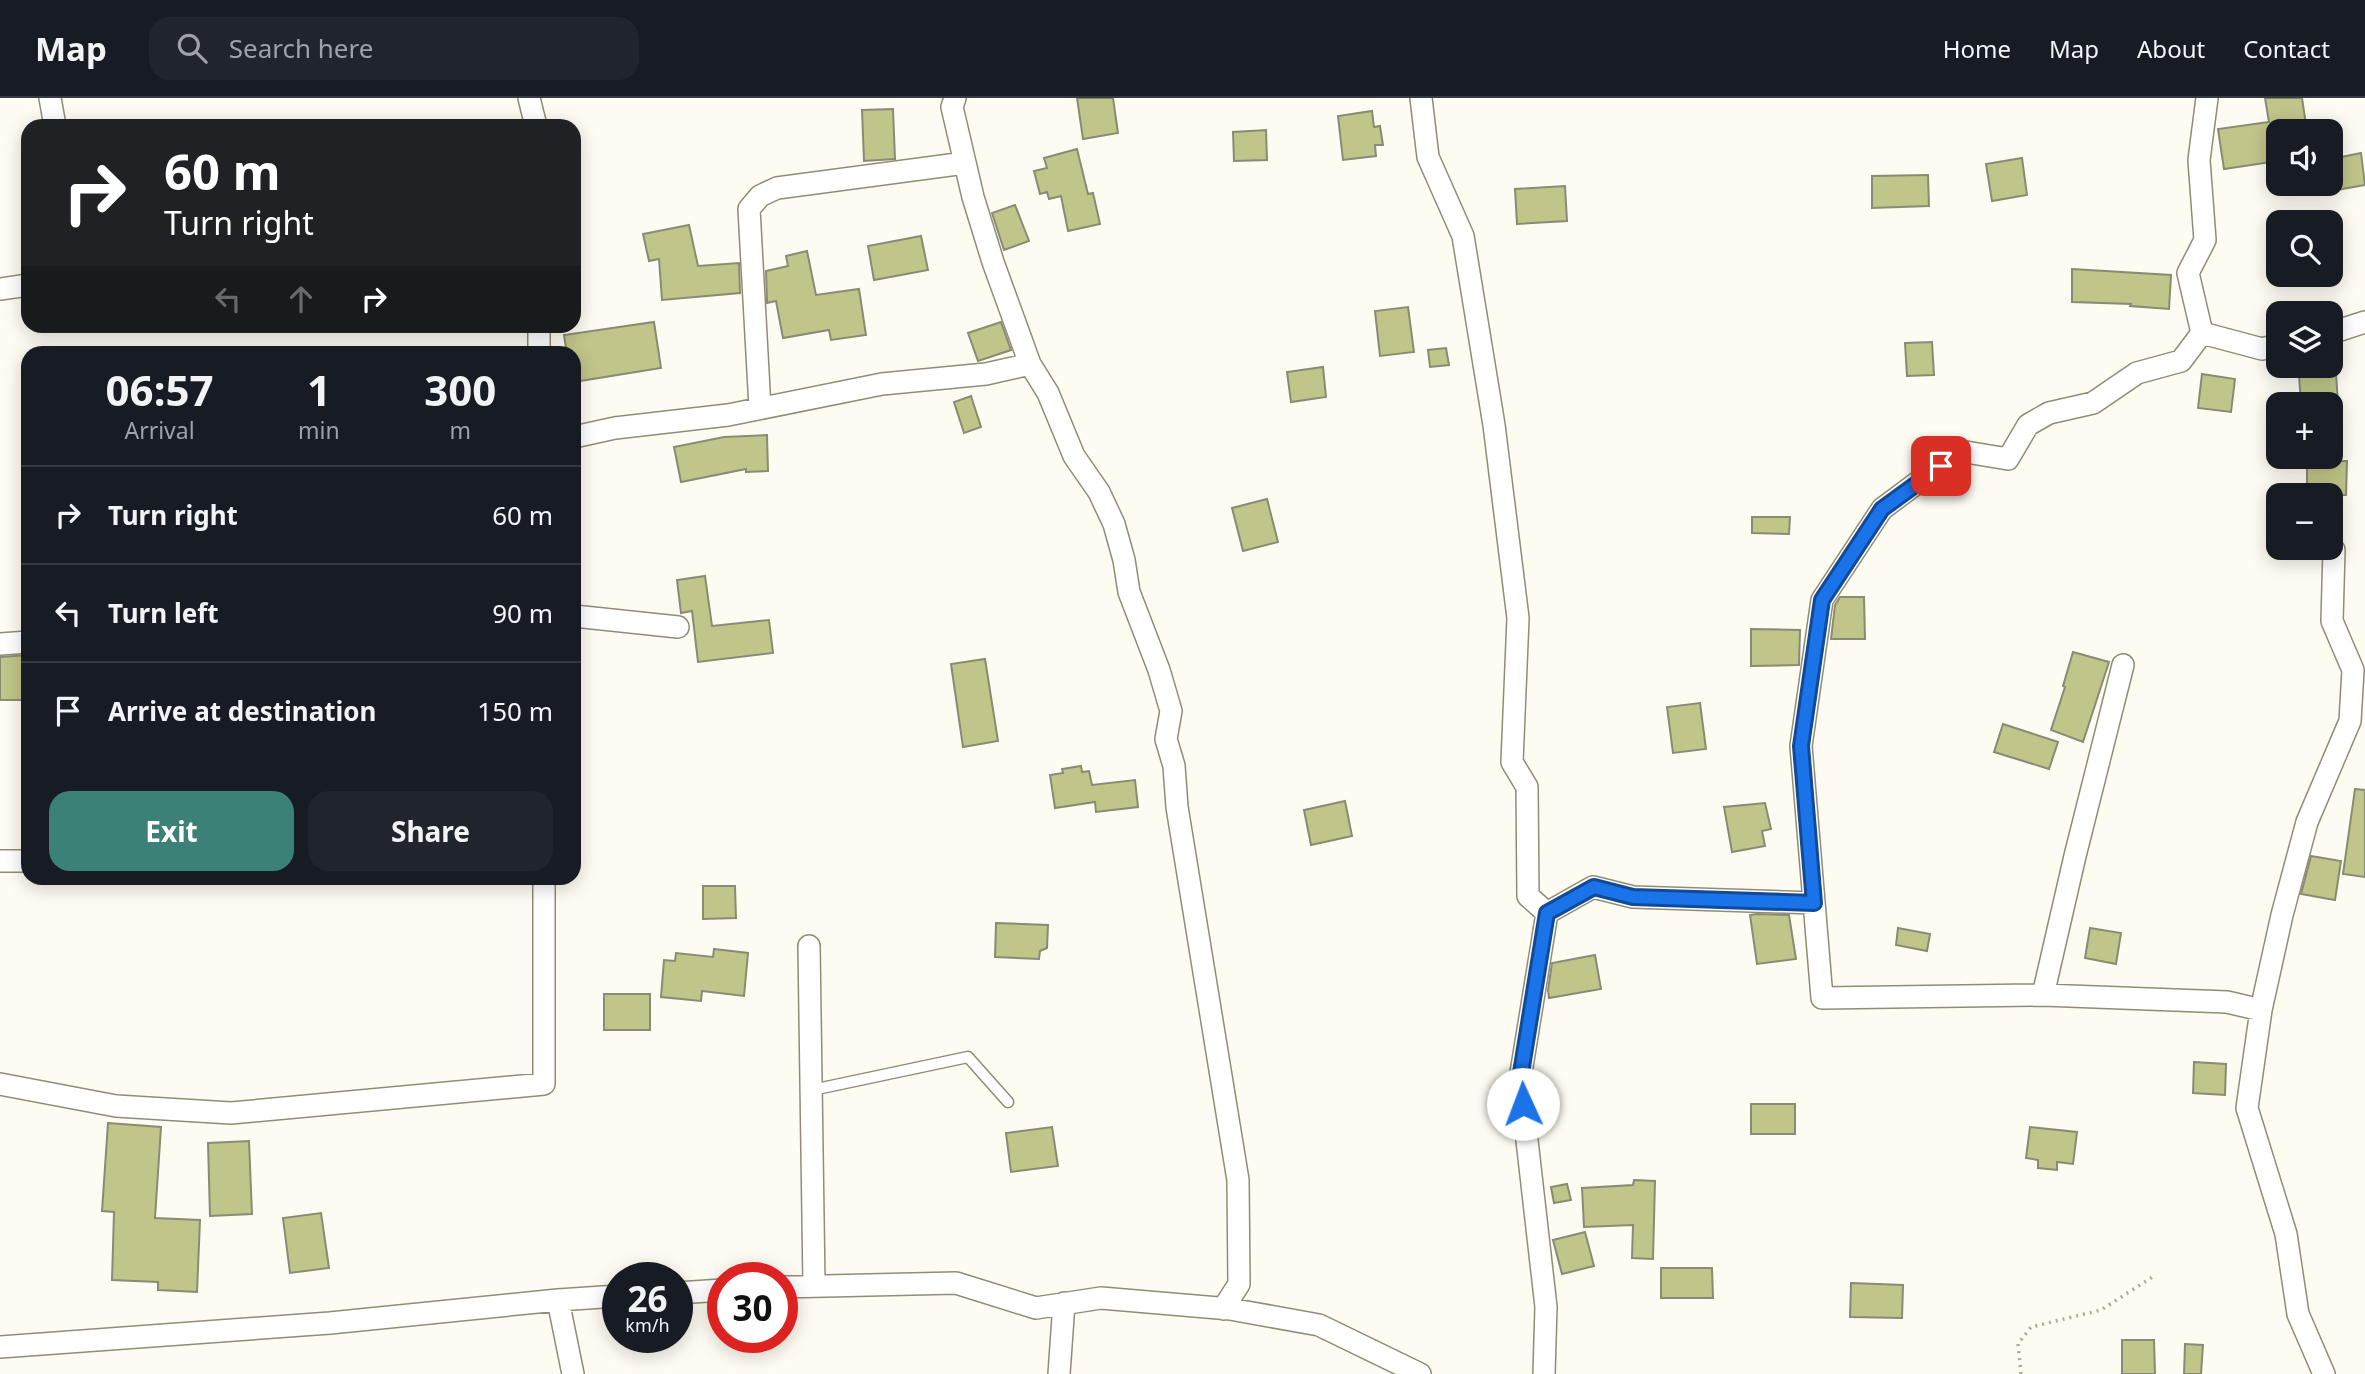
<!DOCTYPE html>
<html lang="en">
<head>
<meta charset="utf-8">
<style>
  :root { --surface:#171b24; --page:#20242c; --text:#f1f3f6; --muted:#9ea1a6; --line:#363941; --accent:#3b8178 }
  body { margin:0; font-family:"Noto Sans",sans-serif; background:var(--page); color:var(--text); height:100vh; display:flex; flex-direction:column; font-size:26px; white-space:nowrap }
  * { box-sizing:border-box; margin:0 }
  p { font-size:23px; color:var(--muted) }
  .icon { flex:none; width:38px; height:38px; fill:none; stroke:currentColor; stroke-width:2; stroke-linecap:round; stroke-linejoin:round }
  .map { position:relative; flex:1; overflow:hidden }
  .details { position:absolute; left:21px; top:248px; width:560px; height:539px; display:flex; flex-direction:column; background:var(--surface); border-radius:21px; box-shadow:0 4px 18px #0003 }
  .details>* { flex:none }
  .hud { position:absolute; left:21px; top:21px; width:560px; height:214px; border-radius:21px; box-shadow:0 4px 18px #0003; background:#202124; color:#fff; overflow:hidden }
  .fabs { position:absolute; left:2266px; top:21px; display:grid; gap:14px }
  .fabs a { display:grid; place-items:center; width:77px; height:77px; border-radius:14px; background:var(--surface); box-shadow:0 4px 18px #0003; font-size:35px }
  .speed { position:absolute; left:602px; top:1164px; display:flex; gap:14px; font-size:35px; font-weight:700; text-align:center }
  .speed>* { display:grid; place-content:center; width:91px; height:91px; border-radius:50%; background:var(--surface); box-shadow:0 4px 18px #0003; line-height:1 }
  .speed small { font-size:18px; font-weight:400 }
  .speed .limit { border:10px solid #d22; background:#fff; color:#111 }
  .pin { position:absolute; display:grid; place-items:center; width:60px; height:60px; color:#fff; margin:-30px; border-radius:14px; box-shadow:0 4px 10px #0006 }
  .me { position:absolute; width:77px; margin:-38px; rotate:358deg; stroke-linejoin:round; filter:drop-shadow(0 0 5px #0008) }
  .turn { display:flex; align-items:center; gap:24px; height:147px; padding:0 28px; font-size:32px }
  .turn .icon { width:91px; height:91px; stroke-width:2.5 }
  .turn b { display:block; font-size:49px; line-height:60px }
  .lanes { display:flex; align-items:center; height:66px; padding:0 28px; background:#0003; justify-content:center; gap:35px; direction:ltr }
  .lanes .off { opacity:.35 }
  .eta { display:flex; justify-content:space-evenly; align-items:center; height:119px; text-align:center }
  .eta b { font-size:42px; font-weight:700; line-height:49px }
  .cta { display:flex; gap:14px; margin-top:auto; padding:14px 28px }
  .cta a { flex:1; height:80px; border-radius:21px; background:var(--accent); color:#fff; font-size:28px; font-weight:700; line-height:80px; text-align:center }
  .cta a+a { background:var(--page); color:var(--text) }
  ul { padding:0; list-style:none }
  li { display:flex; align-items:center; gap:21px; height:98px; padding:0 28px; border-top:2px solid var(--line) }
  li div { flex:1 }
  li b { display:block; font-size:26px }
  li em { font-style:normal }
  header { display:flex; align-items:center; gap:42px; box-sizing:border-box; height:98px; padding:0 35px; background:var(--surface); border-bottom:2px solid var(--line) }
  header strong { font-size:33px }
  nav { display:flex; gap:38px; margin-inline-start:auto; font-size:24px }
  .search { width:490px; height:63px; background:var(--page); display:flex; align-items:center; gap:18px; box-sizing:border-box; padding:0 24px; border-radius:21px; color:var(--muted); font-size:26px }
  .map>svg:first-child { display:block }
</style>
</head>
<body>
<header>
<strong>Map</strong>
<div class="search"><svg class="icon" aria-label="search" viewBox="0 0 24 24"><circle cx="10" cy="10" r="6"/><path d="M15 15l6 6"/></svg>Search here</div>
<nav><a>Home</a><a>Map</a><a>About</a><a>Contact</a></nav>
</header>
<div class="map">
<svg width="2365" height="1276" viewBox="0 0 2365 1276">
  <rect width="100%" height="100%" fill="#fefcf2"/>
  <!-- building -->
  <path fill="#c1c589" stroke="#898b74" stroke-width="2" d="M1077,0H1113L1118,35L1083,41Z
    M2265,0H2302L2307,33H2276L2278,63L2224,71L2218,31L2269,24Z
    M893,11L895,61L864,63L862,12Z
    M1372,13L1374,29L1380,28L1383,47H1375L1376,58L1343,62L1338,18Z
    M1266,32L1267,62L1234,63L1233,34Z
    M1077,51L1088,96L1093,95L1100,126L1068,133L1061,98L1049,101L1047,94L1040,96L1034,73L1047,70L1044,60Z
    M2361,55L2365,87L2331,93V61Z
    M2022,60L2027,97L1992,103L1986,66Z
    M1928,77L1929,108L1872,110V78Z
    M1565,88L1567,123L1517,126L1515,91Z
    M1015,107L1029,143L1004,152L992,115Z
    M689,127L698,168L739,165L740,195L662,202L659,161L649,163L643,136Z
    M921,138L928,172L874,182L868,148Z
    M807,153L816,197L859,191L866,237L831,242L829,232L783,240L776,203L767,205L766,173L788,168L786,158Z
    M2072,171L2171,177L2169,211L2130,208L2131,206L2072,204Z
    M1408,209L1414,254L1380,258L1375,213Z
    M654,224L661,270L574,284V256H567L564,237Z
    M1001,224L1011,252L978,263L968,235Z
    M1932,244L1934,277L1907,278L1905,245Z
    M1446,250L1449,267L1430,269L1428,252Z
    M1323,269L1326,299L1291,304L1287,274Z
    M2336,275L2338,306H2301L2299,277Z
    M2202,276L2235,281L2231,314L2198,310Z
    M971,298L981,329L964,335L954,304Z
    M767,337L768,373L746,374V371L681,384L674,349L724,339Z
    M2307,363H2347L2346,397H2307Z
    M1267,401L1278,444L1243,453L1232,410Z
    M1752,419H1790L1789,436L1752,435Z
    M705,478L712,528L769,522L773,555L698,564L692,513L681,515L677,482Z
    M1840,499H1864L1865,541H1831L1835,507Z
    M1751,531L1800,532L1799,567L1751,568Z
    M2073,554L2109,564L2083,644L2051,632L2065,589L2063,588Z
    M28,557V602H0V559Z
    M985,561L998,643L963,649L951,566Z
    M1700,605L1706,651L1673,655L1667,609Z
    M2003,626L2058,644L2049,671L1994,654Z
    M1081,668L1082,674L1089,673L1092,687L1135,682L1138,709L1096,714L1095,704L1055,710L1050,677L1063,675L1062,671Z
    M2355,691L2365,692V779L2343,776Z
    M1345,703L1352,738L1311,747L1304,712Z
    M1765,705L1771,731L1762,733L1765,748L1732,754L1724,709Z
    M2311,758L2341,763L2335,802L2301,796Z
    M703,788H735L736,820L703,821Z
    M1757,816L1789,817L1796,861L1757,866L1750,817Z
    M996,825L1048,827L1047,850L1040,853L1039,861L995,859Z
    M1898,830L1930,836L1927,853L1896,847Z
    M2090,830L2121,835L2116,866L2085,860Z
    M714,851L748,855L744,898L702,893L701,903L661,899L664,862L675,863L676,855L713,859Z
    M1595,857L1601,891L1549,900L1548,892L1552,865Z
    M604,896H650V932H604Z
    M2194,964L2226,966L2225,997L2193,995Z
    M1751,1006H1795V1036H1751Z
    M108,1025L161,1029L155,1120L200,1122L197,1194L158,1192V1184L112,1182L114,1114L102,1113Z
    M1052,1029L1058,1068L1011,1074L1006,1035Z
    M2030,1029L2077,1034L2073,1066L2057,1064V1072L2038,1070V1062L2026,1060Z
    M249,1043L252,1116L210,1118L208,1045Z
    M1634,1082L1655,1083L1653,1161L1632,1160L1633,1127L1584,1129L1582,1090L1633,1087Z
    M1567,1086L1571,1102L1554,1105L1551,1089Z
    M321,1115L329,1170L290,1175L283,1120Z
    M1585,1134L1594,1168L1562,1176L1553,1142Z
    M1661,1170H1712L1713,1200H1661Z
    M1851,1185L1903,1187L1902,1220L1850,1219Z
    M2122,1242H2154L2155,1276H2122Z
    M2185,1246L2203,1247L2201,1276H2184Z"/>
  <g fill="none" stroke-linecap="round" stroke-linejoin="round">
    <!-- lane casing -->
    <g stroke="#928c76" stroke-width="13">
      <path id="lane" d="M812,992L968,959L1008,1004"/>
    </g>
    <!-- street casing -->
    <g stroke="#928c76" stroke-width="24">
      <path id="street" d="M50,0L55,28
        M529,0L536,28
        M955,0L952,9L973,99L993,164L1030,266L1048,295L1074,358L1099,394L1114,426L1124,462L1129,494L1159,572L1171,613L1166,641L1174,668L1177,709L1238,1082L1239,1186L1223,1211
        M1421,0L1428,59L1463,138L1494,327L1518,520L1512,664L1527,689L1528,798L1547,815L1520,981L1546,1209L1544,1276
        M2207,0L2199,62L2205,142L2188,175L2202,235L2262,251L2278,247
        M0,191L28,187
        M2202,235L2181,263L2137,275L2093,305L2049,315L2028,327L2008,361L1960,353L1882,411L1822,502L1801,648L1822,900L2043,897L2227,904L2261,912
        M2331,235L2365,224
        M539,256V228
        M760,310L749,111L760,98L777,90L965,65
        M574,339L615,330L728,317L882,286L986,276L1030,266
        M574,518L678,529
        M0,546L28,544
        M0,763H28
        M1547,815L1593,789L1633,799L1814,805
        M809,848L814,1187
        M2043,897L2075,758L2123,567
        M0,986L116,1008L231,1015L544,986V780
        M782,1189L956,1185L1036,1210L1101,1200L1230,1211L1319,1227L1420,1276
        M677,1195L723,1192
        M558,1202L573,1276
        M0,1249L330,1225L558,1202L618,1198
        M1059,1276L1064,1205
        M2324,1276L2298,1216L2286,1136L2247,1010L2261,912L2282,817L2307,724L2350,623L2353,572L2332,523L2334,452"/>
    </g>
    <!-- path -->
    <path stroke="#aba99f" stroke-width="3.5" stroke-dasharray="2 5" stroke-linecap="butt" d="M2021,1276L2018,1246L2031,1229L2101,1212L2154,1178"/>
    <!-- lane -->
    <use href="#lane" stroke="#fff" stroke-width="10"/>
    <!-- street -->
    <use href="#street" stroke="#fff" stroke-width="21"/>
  </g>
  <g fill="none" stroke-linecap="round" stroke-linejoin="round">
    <!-- route casing -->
    <g stroke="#114b97" stroke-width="18">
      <path id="route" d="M1523,1006L1520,981L1547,815L1594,789L1633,799L1814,805L1801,648L1822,502L1882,411L1941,368"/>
    </g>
    <!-- route -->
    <use href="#route" stroke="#1a73e8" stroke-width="12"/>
  </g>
</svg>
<div class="fabs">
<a><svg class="icon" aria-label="sound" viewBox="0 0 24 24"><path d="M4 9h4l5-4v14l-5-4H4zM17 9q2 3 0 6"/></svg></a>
<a><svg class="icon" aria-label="search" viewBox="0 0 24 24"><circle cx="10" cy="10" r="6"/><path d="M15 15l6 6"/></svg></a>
<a><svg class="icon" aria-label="layers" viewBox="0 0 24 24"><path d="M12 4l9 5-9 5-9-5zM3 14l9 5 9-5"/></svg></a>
<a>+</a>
<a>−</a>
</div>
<div class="speed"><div>26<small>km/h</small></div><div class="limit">30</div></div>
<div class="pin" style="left:1941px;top:368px;background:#d93025"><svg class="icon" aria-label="arrive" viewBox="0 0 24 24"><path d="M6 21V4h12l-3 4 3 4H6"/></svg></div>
<svg class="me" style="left:1523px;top:1006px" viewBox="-20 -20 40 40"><circle r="19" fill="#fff"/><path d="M0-13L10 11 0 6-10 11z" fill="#1a73e8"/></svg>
<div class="hud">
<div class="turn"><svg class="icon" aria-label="right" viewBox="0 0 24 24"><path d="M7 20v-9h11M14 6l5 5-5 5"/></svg><div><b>60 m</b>Turn right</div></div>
<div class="lanes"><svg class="icon off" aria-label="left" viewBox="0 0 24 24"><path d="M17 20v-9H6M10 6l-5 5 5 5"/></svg><svg class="icon off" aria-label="ahead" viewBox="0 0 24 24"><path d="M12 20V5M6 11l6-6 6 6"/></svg><svg class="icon" aria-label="right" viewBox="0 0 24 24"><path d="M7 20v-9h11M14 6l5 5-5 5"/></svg></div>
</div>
<section class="details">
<div class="eta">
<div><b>06:57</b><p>Arrival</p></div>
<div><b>1</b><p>min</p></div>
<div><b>300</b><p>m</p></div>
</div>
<ul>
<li><svg class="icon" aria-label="right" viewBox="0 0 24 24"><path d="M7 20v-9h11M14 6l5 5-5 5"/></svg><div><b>Turn right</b></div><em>60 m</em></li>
<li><svg class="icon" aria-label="left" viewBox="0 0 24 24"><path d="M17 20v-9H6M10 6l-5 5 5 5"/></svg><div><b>Turn left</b></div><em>90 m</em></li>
<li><svg class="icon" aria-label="arrive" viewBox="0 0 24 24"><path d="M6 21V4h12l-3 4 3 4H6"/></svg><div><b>Arrive at destination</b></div><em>150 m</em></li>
</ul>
<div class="cta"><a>Exit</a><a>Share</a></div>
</section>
</div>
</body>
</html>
